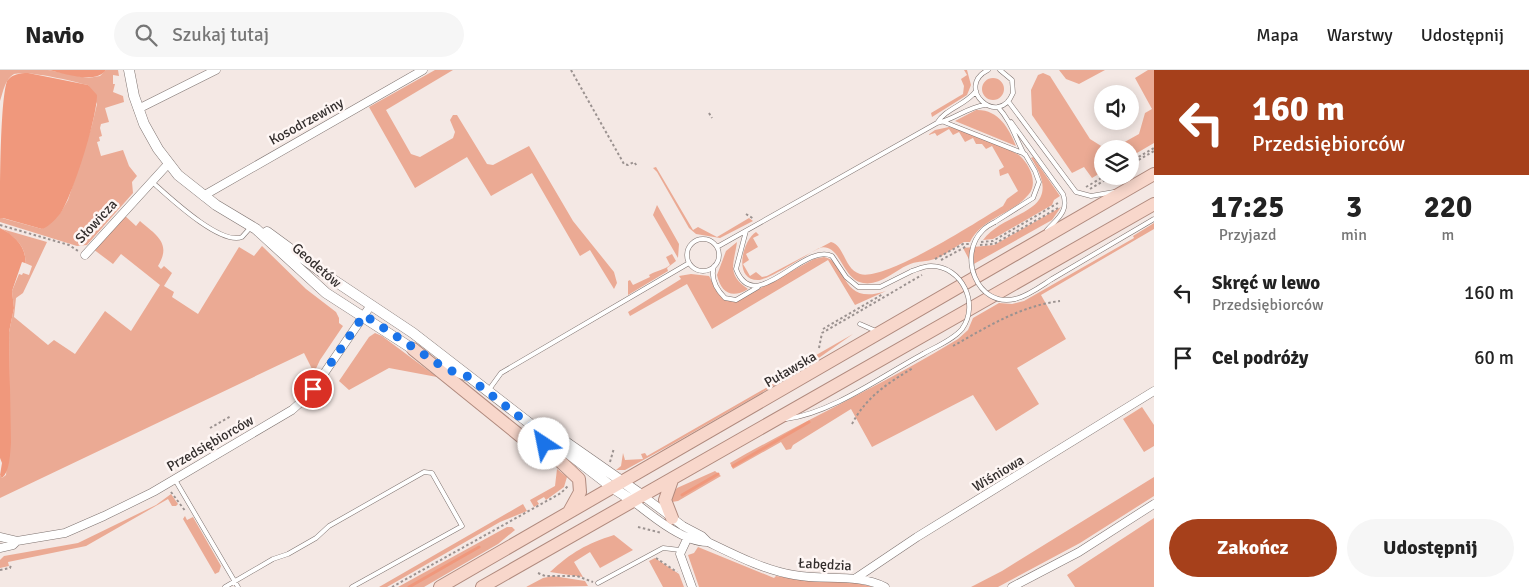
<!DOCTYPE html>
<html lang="pl">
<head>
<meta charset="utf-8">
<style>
  :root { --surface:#fff; --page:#f6f6f6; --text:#222; --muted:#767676; --line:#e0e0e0; --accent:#a6401b }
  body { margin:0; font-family:Signika,sans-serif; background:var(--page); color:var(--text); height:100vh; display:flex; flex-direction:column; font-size:19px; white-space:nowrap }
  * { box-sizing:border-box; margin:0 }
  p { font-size:16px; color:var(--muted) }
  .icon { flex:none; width:28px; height:28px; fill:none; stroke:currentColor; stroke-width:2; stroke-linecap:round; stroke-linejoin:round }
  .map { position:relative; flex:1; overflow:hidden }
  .panel { display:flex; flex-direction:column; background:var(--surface); width:375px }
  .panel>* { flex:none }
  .hud { background:#a6401b; color:#fff; overflow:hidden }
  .controls { position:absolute; left:1094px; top:15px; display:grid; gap:10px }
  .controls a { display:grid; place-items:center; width:45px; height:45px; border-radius:50%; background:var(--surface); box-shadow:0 2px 12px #0003; font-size:25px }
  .pin { position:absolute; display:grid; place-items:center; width:42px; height:42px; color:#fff; margin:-21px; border:2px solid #fff; border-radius:50%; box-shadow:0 1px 5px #0007 }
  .me { position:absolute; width:55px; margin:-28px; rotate:326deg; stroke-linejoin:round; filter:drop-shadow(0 0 4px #0008) }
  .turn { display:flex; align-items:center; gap:18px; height:105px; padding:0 15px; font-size:22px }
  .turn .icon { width:65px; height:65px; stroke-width:2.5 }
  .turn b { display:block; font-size:35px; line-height:42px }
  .eta { display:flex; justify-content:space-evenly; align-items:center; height:85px; text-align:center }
  .eta b { font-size:30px; font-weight:700; line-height:35px }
  .primary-button { display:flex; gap:10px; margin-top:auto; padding:10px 15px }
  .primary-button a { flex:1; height:58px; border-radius:30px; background:var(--accent); color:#fff; font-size:20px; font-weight:700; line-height:58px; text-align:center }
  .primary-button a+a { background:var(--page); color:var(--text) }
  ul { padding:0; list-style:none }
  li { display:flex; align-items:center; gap:15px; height:65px; padding:0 15px }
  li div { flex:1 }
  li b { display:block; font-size:19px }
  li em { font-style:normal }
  header { display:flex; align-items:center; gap:30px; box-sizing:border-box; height:70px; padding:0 25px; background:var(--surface); border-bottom:1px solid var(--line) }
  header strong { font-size:24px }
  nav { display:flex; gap:28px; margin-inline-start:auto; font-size:18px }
  .search { width:350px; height:45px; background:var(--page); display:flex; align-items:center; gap:12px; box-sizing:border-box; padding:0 18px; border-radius:28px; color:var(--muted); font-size:19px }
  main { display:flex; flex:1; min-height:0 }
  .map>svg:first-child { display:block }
</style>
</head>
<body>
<header>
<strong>Navio</strong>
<div class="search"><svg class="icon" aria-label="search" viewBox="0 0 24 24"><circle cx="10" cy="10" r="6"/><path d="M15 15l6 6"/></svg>Szukaj tutaj</div>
<nav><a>Mapa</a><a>Warstwy</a><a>Udostępnij</a></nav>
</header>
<main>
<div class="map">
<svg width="1154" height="517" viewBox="0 0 1154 517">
  <rect width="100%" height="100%" fill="#f4e8e4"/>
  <!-- green -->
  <path fill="#ebaa94" d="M0,0H48L88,8L100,6L106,0H118L119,6L113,5V14H115L113,22L123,26L124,32L105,38L109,52L101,54L100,58L102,66L99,67L100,71L97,72L101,86L123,80L129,96L137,106L132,112L133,123L87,175L77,176L0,152V149L2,148L42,159L61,142L68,130L92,55L97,34L88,15C72,11 29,0 14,4C5,9 3,22 0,31Z
    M435,0H453L386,40L411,84L420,87L453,68L455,62L450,50L453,45H457L487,94L493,95L529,76L573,151L614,202L617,213L614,219L590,180L580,186L532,103L491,126L467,87L415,118L369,37Z
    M964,0H967L971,15L967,25L932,47L931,43L963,24L964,16L961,9L967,5Z
    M1059,0H1105L1079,14L1066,9Z
    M1148,0H1154V73L1130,87V79H1112L1139,64L1145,43L1152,39L1135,8Z
    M1043,3L1050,6L1090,69L1106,79H1102V102L1092,108L1084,97L1072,103L1032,45L1031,20L1038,5Z
    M982 19a11 11 0 1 1 22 0a11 11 0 1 1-22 0Z
    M976,40C998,39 1009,58 1016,76L955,51Z
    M949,57C960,58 1012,79 1020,86C1030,95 1038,113 1029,124C1012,145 983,147 970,172H964C954,177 942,188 931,190C923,192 916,191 908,195C894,201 880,216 863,213C841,209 841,172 819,178C808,184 769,210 758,210C733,210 742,171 756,162L759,165L753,168L758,177L746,184L749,190L743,194L750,206L756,202L762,207L767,206L831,172C845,176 844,199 860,204C884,212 978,151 1003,136L1007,129L1018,121L1008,103L1000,106L999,100L1004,97L992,76L986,79L982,74H976L973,68L965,72L959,62L953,65L949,59L937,66L935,63L928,65L935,60Z
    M1033,87L1060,126L1054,130L1052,135L993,169L983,170C1007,138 1068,145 1031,88Z
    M656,97L693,160L698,157L717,167L749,148L753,151L720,168L696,164L689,158L657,102L653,98Z
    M657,135L679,174L678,188L653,145Z
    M1061,137L1052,150L972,195L963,178L994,175Z
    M123,144L136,156L140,151C156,165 172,173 158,196L161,199L164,196L172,203L164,216L174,222L172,227L198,244L239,177L254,186L262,176L306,219L336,242L339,248V253L343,256L320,290L313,305L311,304L313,301L304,283L0,428V405L2,408L6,405L10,353L9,262L14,238L12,221L19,204L22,205L23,203L29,205L32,196L25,193C27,177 15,167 2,159L47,172L23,223L16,228L14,247L48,275L54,270L75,284L105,241L131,261L160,215L121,184L113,194L93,179Z
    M1154,153V159L1041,225L1066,269L1017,298L1039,334L996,361L973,325L872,377L851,339L793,375L791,379L786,380L781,372L733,399L730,393C805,350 884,314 958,269L968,260L973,248L999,233L1012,234L1024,231L1134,168L1133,166Z
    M737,172C734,194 726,204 748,219C732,229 721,223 717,205L726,181Z
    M672,184L676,191L667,198L668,201L628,225V211L630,210L633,215L650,207L649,205C658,200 664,200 670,195L666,187Z
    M824,187C848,191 839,237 886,221L855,235L828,190L712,259L687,214L630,246L628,242L681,209L679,206L691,204L709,206L722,228L735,232L814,189Z
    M375,263L382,266L437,307L389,298L349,320L339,311L369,267Z
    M853,264L803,299L669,376L625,400H616L621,396L623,383L625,390L643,389L641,384L645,383L647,386L813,291L811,288Z
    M1142,337L1154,355V376L1144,382L1123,349Z
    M557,399L567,407L564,417L546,430L544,427L537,431L539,434L534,437L530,430L555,416Z
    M715,401L721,406L678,431L672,432L669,428L677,418Z
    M1154,407V426L1080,473L998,517H971L1002,501Z
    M171,424L178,434L176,436H172L168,429L86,476L8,492L9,496L0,498V490L4,486L78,473L156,435Z
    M523,434L527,441L500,452L387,517H379Z
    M185,446L187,450L193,447L221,496L219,502L215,504L183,449Z
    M1154,448V517H1075L1067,505Z
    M507,457H512L515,460L498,474L424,517H398Z
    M614,465L633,480L600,498L590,482L574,492L583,507L550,502C572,482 586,474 614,465Z
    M698,477L774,508L776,506L819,512H853L873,517H699L688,485L694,483Z
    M655,488L679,504L684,517H663L649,491Z
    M553,506L585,511L588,516L526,517L543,508Z"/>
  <!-- water -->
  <path fill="#f0987c" d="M48,0H106C95,15 64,3 48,0Z
    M28,3L88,15L97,25C97,48 74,121 62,141C57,148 50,156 42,159L3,148L0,149C0,120 0,32 7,11C12,4 20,3 28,3Z
    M0,158C14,165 27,177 25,193L22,192L12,221L14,238L9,262L11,373C10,384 10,401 2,408L0,405L2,393L0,388Z"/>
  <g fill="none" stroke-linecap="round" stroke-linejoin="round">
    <!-- stream -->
    <path stroke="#f0987c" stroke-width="3" d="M733,396L809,352
      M682,425L718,404
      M409,517L479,477"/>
    <!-- service casing -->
    <g stroke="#7d726f" stroke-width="5">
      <path id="service" d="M988,0C954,17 998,59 1013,23L1012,10L1000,0
        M1008,31L1076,122L1091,126L1114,122
        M998,37C1011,51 1015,67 1024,84
        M944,52L1025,84L1035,101L1039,112L1033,128L995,152
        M1011,52L1063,124C1069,141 1058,148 1047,160
        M937,53C946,38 966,35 976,21
        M151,111C167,125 220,176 242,167L250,158
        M746,161L736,199C755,248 803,172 832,186L846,207L858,217H880L912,201
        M687 185a16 16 0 1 1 32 0a16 16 0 1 1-32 0Z
        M717,177L937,53C954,50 967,37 985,35
        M714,196C710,209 716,219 725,228L736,230L758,217
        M1052,209L1154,149
        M860,254L876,261
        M488,321L501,303L689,193
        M786,349C832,343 882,306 923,284
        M174,408L238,517
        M598,513L663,478L680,480
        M225,517L273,489L288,484L316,468L329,456L424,402L432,403L462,456L352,517"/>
    </g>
    <!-- minor casing -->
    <g stroke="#7d726f" stroke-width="9">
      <path id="minor" d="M138,39L216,0
        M203,126L423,0
        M85,185L168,94
        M643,426L683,456L702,466L708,472C735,485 764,500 794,505C825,511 856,503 885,517
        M633,431C651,445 684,473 708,472
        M0,467L17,471
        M688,467L680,484L692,517
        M0,478L13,475L17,471L65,463L104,446L153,422L292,340L310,324L371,235
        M856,508L917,467L1154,321
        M1012,517L1079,482L1154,434"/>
    </g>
    <!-- tertiary casing -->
    <g stroke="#7d726f" stroke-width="11">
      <path id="tertiary" d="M129,0L134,26L144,54L158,79L178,105L216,135L256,159L326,223L419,283
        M267,162L323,203L413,263L613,418L633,431
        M438,294L467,306
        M539,362L550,361L643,426"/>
    </g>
    <!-- primary casing -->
    <g stroke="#b08a7e" stroke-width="14">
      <path id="primary" d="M413,279L529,373L556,388
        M539,362L547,379L579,409L580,422L569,442
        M672,410L665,430L672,448
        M440,517L1154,104
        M482,517L1154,134"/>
    </g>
    <!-- path -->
    <path stroke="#9b9290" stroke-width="2" stroke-dasharray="2.5 2.5" stroke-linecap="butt" d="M571,0L624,94L628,95L634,92L637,96
      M709,43L712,48
      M1130,92L1154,78
      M1130,95L1154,81
      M1086,117L1105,106
      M1090,119L1112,106
      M746,144L754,149
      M0,155L69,175L78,181
      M981,172L993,171L1058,133
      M980,175L994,174L1058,138
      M935,189L963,174H969
      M941,190L967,176
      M823,259L883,224
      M953,276C987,257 1020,236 1060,231
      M819,278L822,263L922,205
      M852,354C866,327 888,313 913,298
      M210,358L231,346
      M610,392L614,378
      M171,422L186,442
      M638,457L662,463
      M656,488L677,502
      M0,500L10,498L11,495
      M538,503L545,506H577L593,512
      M392,517L561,423L569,415"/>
    <!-- service -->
    <use href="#service" stroke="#fff" stroke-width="4"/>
    <!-- minor -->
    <use href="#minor" stroke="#fff" stroke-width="8"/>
    <!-- tertiary -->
    <use href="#tertiary" stroke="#fff" stroke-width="10"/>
    <!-- primary -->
    <use href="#primary" stroke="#f8d7cb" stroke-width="12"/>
    <!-- service-bridge casing -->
    <g stroke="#7d726f" stroke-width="5" stroke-linecap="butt">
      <path id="service-bridge" d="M995,152C991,154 986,157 983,160C957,185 977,238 1015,229C1028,226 1041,216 1052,209
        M912,201C918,199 924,196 931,196C962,196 980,234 962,259C953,270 935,277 923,284"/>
    </g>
    <!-- service-bridge -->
    <use href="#service-bridge" stroke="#fff" stroke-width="4"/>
  </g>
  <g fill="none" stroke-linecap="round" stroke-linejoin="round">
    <!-- route -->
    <path stroke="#1a73e8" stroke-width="9" stroke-dasharray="0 16.2" d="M313,319L364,245L446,299L467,306L539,362L544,374"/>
  </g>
  <g text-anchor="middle" stroke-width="5" stroke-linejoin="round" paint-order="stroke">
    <!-- street labels -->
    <g font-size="14" fill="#332e2d" stroke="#fef6f4">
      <text transform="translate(306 51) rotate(-29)" y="5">Kosodrzewiny</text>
      <text transform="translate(96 151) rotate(-47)" y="5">Słowicza</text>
      <text transform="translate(317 195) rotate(41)" y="5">Geodetów</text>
      <text transform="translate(790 299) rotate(-30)" y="5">Puławska</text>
      <text transform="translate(210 373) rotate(-30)" y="5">Przedsiębiorców</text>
      <text transform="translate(998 403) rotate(-31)" y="5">Wiśniowa</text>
      <text transform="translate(825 494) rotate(3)" y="5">Łabędzia</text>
    </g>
  </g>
</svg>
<div class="controls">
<a><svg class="icon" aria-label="sound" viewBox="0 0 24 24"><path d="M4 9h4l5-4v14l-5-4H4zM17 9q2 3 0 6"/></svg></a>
<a><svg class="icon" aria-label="layers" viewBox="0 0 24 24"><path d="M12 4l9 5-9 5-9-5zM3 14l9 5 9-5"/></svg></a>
</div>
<div class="pin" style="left:313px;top:319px;background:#d93025"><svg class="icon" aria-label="arrive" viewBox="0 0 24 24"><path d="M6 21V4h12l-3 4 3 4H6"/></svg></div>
<svg class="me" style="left:544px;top:374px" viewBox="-20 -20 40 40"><circle r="19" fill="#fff"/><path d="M0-13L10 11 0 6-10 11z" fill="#1a73e8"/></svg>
</div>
<section class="panel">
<div class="hud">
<div class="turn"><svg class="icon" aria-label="left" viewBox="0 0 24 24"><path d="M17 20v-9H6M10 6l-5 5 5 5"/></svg><div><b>160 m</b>Przedsiębiorców</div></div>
</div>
<div class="eta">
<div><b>17:25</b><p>Przyjazd</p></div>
<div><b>3</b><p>min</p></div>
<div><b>220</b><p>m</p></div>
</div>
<ul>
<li><svg class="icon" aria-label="left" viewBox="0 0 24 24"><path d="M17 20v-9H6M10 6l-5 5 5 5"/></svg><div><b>Skręć w lewo</b><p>Przedsiębiorców</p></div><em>160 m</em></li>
<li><svg class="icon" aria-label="arrive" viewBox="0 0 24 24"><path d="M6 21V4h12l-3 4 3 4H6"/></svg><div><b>Cel podróży</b></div><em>60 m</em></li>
</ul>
<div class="primary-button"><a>Zakończ</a><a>Udostępnij</a></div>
</section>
</main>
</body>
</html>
